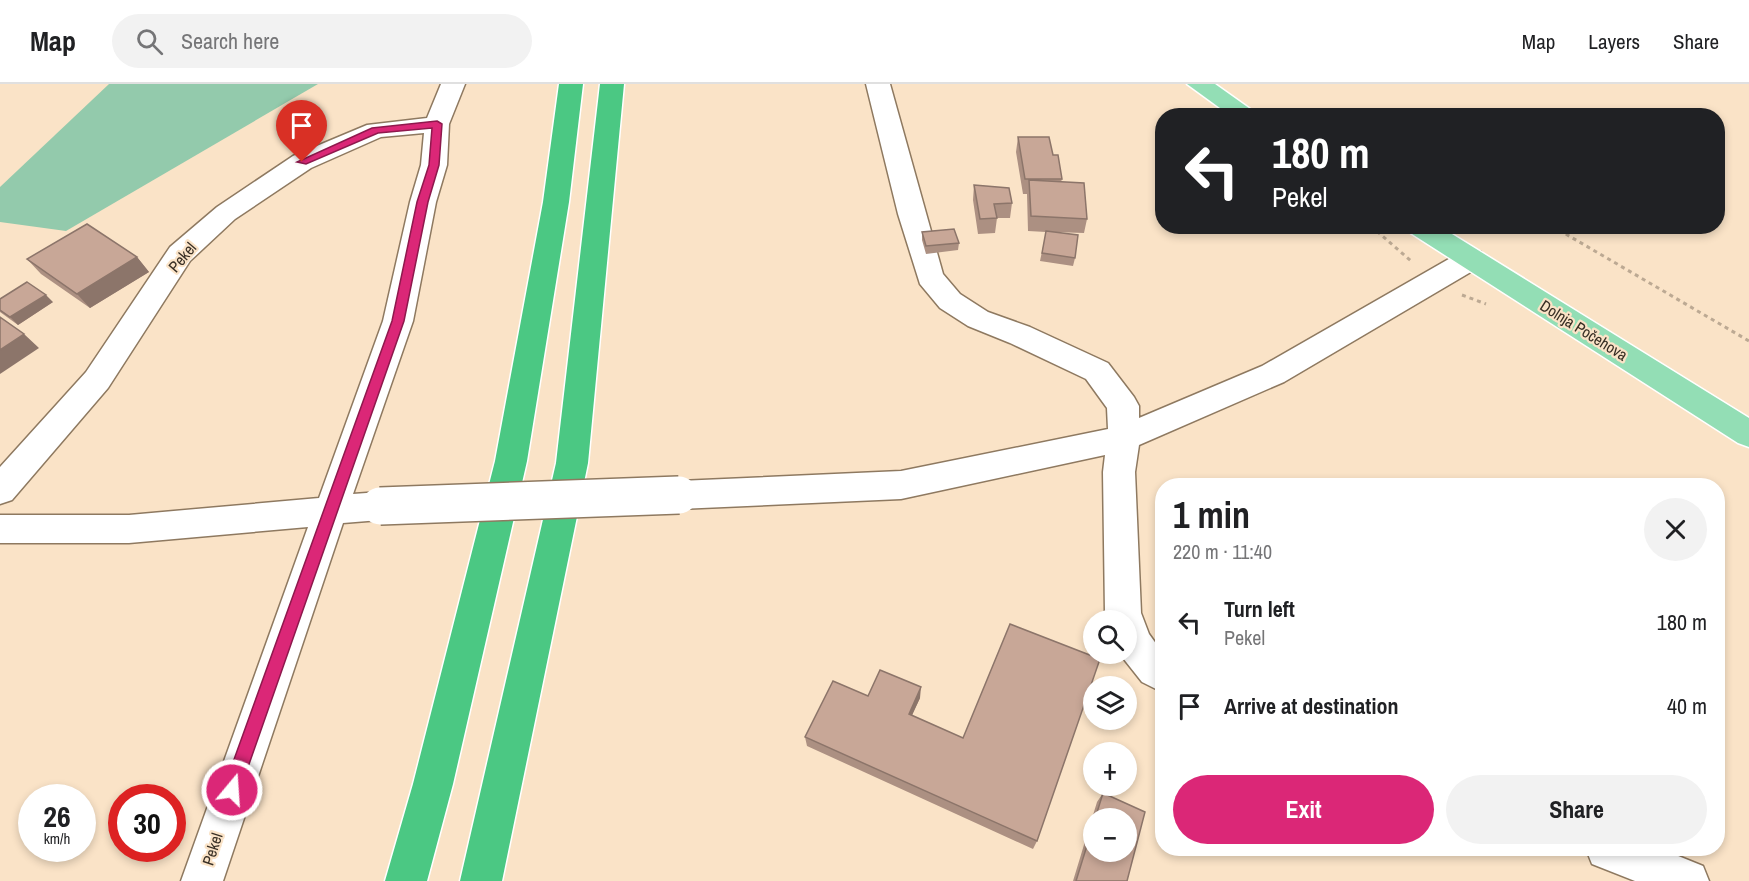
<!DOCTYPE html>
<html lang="en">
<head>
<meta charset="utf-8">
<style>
  :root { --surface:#fff; --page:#f2f2f2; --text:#202124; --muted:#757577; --line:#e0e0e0; --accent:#db2777 }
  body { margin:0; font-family:"Archivo Narrow",sans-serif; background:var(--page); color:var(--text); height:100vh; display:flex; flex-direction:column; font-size:22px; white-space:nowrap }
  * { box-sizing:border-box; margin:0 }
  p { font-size:20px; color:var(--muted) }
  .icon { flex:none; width:33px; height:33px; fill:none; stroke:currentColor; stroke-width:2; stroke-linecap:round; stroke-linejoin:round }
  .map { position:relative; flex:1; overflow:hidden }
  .panel { position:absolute; left:1155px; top:394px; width:570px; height:378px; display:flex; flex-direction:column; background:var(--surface); border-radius:24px; box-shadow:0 3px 9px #0003 }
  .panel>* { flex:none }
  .top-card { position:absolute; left:1155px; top:24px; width:570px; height:126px; border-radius:24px; box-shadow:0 3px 9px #0003; background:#202124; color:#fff; overflow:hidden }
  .buttons { position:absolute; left:1083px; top:526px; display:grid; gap:12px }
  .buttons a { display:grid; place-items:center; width:54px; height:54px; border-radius:50%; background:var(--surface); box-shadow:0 3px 9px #0003; font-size:30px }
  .speed { position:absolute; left:18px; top:700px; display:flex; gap:12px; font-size:30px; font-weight:700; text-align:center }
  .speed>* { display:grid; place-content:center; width:78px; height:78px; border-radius:50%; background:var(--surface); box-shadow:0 3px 9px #0003; line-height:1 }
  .speed small { font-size:15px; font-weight:400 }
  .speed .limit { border:9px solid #d22; background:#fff; color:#111 }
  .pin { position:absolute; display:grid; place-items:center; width:51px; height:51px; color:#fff; margin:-62px -26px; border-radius:50% 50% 50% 0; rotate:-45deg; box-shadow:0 0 6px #0007 }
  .pin .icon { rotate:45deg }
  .me { position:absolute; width:66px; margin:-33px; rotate:18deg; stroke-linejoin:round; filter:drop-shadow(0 0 4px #0008) }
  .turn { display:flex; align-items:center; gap:21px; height:126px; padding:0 18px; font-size:27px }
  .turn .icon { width:78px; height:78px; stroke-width:2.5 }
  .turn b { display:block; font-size:42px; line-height:51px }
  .round { display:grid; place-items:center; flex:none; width:63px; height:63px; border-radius:32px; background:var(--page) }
  .head { display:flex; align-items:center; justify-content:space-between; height:102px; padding:0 18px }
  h1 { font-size:36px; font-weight:700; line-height:45px }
  .cta { display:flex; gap:12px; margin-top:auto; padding:12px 18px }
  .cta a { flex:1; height:69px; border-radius:36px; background:var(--accent); color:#fff; font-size:24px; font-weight:700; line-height:69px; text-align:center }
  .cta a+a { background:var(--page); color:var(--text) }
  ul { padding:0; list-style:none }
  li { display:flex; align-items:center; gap:18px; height:84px; padding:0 18px }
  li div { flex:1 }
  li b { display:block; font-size:22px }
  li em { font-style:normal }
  header { display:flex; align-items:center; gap:36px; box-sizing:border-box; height:84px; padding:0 30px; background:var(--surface); border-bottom:2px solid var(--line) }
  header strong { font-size:28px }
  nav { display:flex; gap:33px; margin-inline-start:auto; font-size:21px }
  .search { width:420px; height:54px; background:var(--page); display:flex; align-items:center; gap:15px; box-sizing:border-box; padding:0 21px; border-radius:33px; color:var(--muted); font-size:22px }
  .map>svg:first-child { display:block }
</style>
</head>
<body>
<header>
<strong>Map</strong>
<div class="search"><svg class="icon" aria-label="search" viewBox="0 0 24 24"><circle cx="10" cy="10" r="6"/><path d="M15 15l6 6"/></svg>Search here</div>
<nav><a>Map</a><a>Layers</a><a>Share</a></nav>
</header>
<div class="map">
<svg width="1749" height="797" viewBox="0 0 1749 797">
  <rect width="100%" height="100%" fill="#fae3c7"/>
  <!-- green -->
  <path fill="#93caac" d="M109,0H318L66,147L0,138V103Z"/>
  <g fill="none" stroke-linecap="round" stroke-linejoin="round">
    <!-- minor casing -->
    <g stroke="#8e7960" stroke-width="3">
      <path id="minor" d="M441,0H465L449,40L447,81L436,118L413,237L353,410L380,408L392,412L397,422L392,432L380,436L343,439L223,797H181L308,443L129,459H0V431H129L319,414L383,237L410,118L421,81L424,49L381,53L311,84L235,135L190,177L108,304L12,416L0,420V383L86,288L170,163L217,123L293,72L367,41L427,34Z
        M866,0H890L943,190L960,210L988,228L1030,243L1108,279L1134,313L1139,322V334L1262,282L1461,168L1471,166L1481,168L1485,175L1481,182L1284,298L1139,361L1135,388L1141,529L1149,550L1162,568V608L1142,598L1123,574L1121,570H1126V537H1108L1105,529L1103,388L1105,371L901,415L679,425L667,421L662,411L667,401L679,397L901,387L1108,345L1107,324L1086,295L1010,259L968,242L940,224L920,200L898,130Z
        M1586,765H1661L1703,782L1709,797H1635L1592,780Z"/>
    </g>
    <!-- major casing -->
    <g stroke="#fff" stroke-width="3">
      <path id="major" d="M1187,0H1215L1260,32H1231Z
        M1405,142H1439L1749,334V363L1738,359L1409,148Z"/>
    </g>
    <!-- highway casing -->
    <g stroke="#fff" stroke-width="3">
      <path id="highway" d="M559,0H583L569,118L527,377L453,700L427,797H385L413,700L495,377L543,118Z
        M600,0H624L588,379L502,797H460L556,379Z"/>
    </g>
    <!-- path -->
    <path stroke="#bca993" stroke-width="3" stroke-dasharray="4 4" stroke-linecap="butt" d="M1371,142L1411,177
      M1552,142L1749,257
      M1462,211L1486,220"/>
    <!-- minor -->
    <use href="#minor" fill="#fff" fill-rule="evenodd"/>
    <!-- major -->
    <use href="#major" fill="#93deb5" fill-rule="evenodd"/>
    <!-- highway -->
    <use href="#highway" fill="#4bc883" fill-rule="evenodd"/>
    <!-- minor-bridge casing -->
    <g stroke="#8e7960" stroke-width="40" stroke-linecap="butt">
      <path id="minor-bridge" d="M380,422L679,411"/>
    </g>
    <!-- minor-bridge -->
    <use href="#minor-bridge" stroke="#fff" stroke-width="37"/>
  </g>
  <!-- wall -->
  <path fill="#ac9082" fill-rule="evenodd" d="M1018,53L1053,71L1062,95L1061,98L1087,135L1084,149L1054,148L1075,174L1073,182L1040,177L1046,148L1028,147L1027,110H1023L1016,68Z
    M974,101L1012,119L1010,134H997L995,149L978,150L973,116Z
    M922,148L959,159L958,166L926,170L922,156Z
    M137,173L149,188L90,224L41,190L27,175Z
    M0,215L53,218L18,241L0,228Z
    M868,612L920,614L912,631L1037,757L1033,765L807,662L805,653Z
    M1103,709L1145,728L1127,797H1073L1097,718ZM1094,735H1126V768H1094Z"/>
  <!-- shaded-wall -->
  <path fill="#8c756a" d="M137,173L149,188L90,224L77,210Z
    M46,211L53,218L18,241L10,233Z
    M24,250L39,264L0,290V266Z
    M921,603L920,614L908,640L909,630Z"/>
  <!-- building -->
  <path fill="#c8a797" stroke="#8c756a" stroke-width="1.5" d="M1018,53H1049L1053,71H1058L1062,95H1025Z
    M1029,96L1084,99L1087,135L1031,132Z
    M974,101L1009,104L1012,119L994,120L997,134L980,135Z
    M87,140L137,173L77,210L27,175Z
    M954,145L959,159L926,162L922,148Z
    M1046,147L1078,151L1075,174L1042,169Z
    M27,198L46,211L10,233L0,226V215Z
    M0,233L24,250L0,266Z
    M1010,540L1100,575L1037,757L805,653L833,597L868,612L880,586L921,603L909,630L963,654Z
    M1103,709L1145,728L1127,797H1076L1094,739V768H1126V735H1095Z"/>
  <!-- route -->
  <path fill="#db2777" stroke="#8e194d" stroke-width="1.5" d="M437,37L442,40L439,81L428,118L404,237L240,706L238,712L232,715L226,712L223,706L392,237L417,118L429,81L432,44L378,49L306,80L297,78L372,44Z"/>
  <g text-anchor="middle" stroke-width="4.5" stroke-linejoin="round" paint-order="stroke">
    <!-- street labels -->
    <g font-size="16" fill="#372e24" stroke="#fae3c7">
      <text transform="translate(182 173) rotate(-50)" y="6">Pekel</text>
      <text transform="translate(1584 246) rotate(32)" y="6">Dolnja Počehova</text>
      <text transform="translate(212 765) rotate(-72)" y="6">Pekel</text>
    </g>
  </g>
</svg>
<div class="buttons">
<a><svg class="icon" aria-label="search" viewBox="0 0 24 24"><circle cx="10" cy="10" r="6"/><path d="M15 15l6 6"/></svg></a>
<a><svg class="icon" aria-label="layers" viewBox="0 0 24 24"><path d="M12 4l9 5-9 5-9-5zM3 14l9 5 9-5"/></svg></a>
<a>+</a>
<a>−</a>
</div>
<div class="speed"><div>26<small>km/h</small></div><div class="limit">30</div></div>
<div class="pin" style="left:302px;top:78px;background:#d93025"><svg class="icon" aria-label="arrive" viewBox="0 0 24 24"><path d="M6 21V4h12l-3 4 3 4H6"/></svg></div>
<svg class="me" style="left:232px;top:706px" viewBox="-20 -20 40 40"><circle r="17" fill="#db2777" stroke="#fff" stroke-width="3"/><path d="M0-11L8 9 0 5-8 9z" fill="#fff"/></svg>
<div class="top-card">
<div class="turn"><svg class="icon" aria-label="left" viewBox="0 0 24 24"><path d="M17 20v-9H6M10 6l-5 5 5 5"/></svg><div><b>180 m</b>Pekel</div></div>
</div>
<section class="panel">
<div class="head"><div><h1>1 min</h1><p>220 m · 11:40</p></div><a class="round"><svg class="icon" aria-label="close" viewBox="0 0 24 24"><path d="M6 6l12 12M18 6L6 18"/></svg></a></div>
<ul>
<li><svg class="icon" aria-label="left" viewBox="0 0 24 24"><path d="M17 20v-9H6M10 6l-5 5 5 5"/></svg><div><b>Turn left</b><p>Pekel</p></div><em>180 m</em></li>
<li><svg class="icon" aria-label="arrive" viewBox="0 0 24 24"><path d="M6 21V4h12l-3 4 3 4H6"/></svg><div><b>Arrive at destination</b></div><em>40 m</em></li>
</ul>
<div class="cta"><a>Exit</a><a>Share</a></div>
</section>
</div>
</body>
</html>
